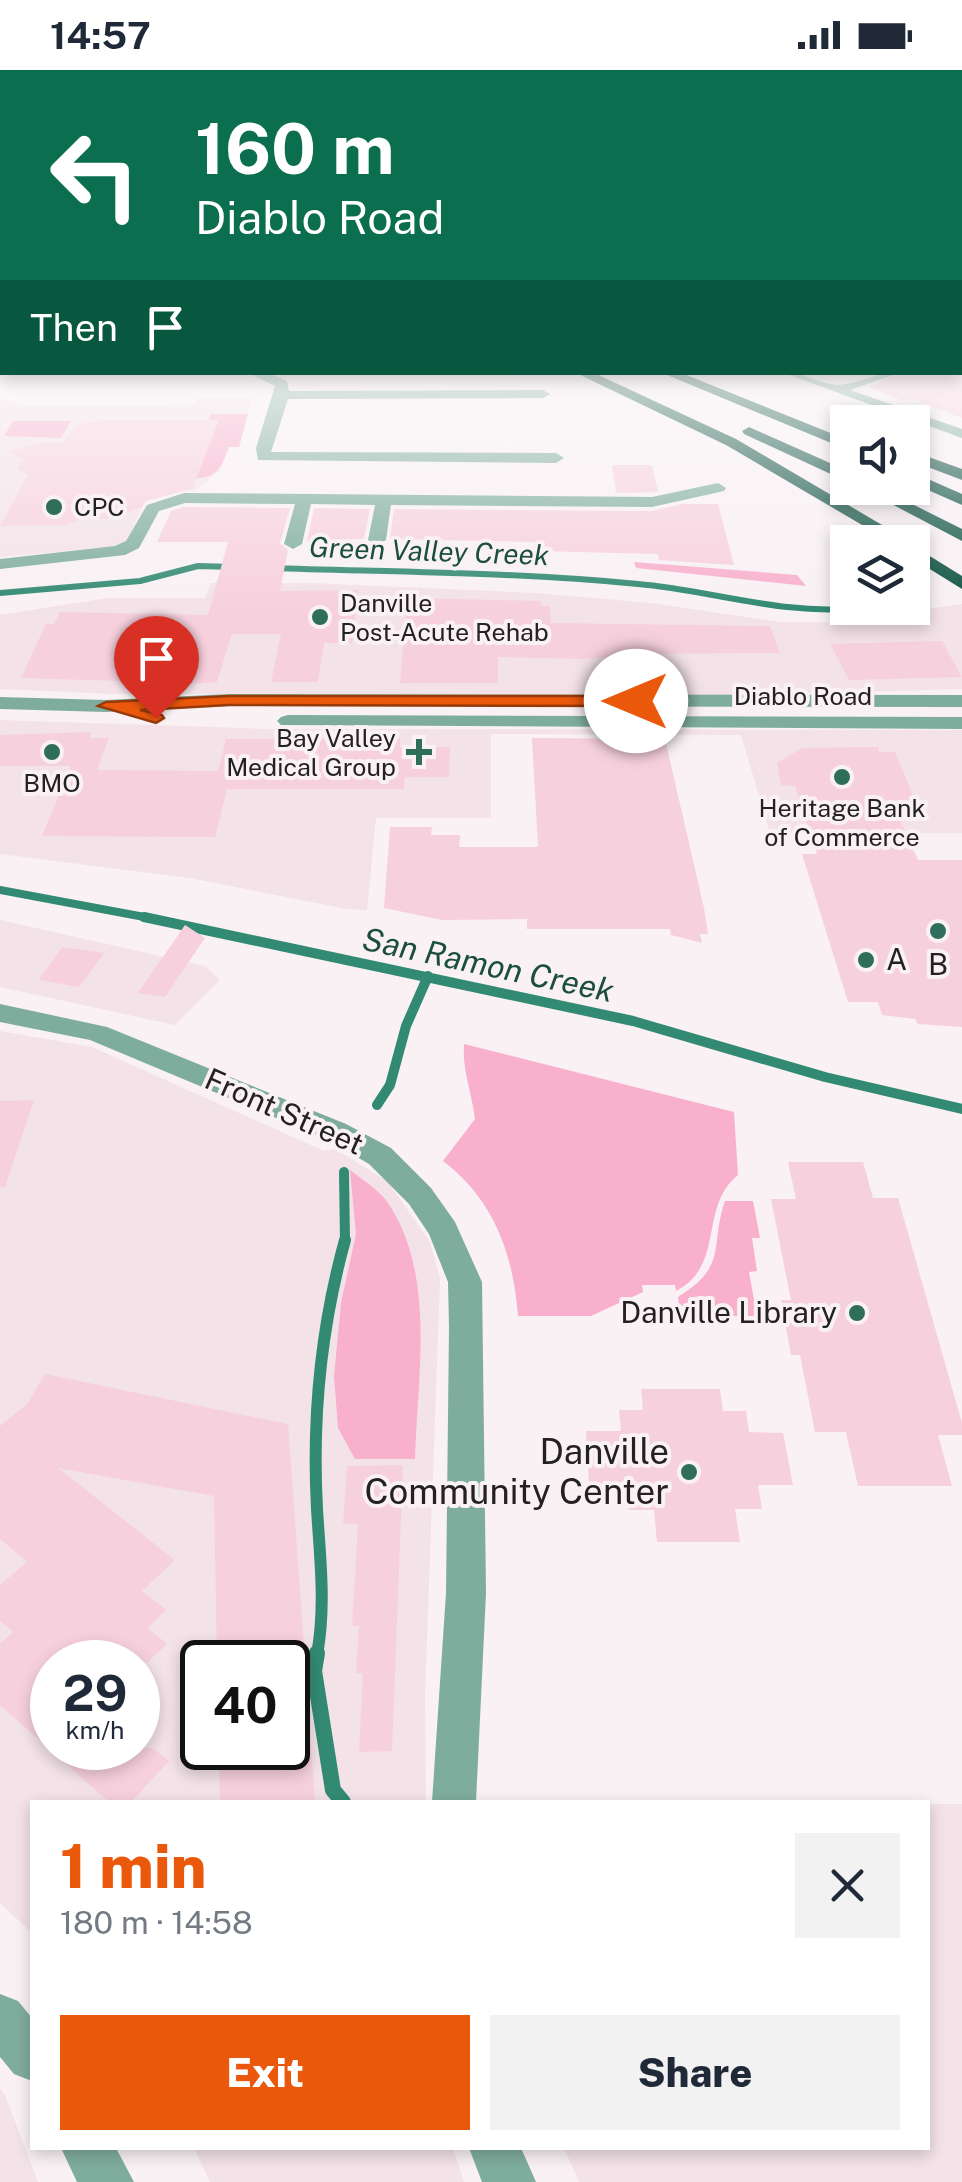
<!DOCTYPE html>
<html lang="en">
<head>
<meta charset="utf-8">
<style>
  :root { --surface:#fff; --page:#f2f2f3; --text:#1f2937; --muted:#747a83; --accent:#ea580c }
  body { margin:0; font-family:"Public Sans",sans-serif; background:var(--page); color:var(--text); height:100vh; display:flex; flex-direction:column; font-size:38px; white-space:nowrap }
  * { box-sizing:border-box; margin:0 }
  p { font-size:32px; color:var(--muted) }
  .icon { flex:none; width:55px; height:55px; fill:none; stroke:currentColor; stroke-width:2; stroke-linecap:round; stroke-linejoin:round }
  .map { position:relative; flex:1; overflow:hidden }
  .drawer { position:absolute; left:30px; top:1730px; width:900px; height:350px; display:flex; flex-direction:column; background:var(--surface); border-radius:0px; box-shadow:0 5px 15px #0003 }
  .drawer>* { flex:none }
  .hud { position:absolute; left:0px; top:0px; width:962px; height:305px; box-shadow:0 5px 15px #0003; background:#0b6e4f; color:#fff; overflow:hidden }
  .controls { position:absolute; left:830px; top:335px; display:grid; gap:20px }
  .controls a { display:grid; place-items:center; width:100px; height:100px; border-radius:0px; background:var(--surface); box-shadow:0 5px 15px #0003; font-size:50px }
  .speed { position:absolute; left:30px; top:1570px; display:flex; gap:20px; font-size:50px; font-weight:700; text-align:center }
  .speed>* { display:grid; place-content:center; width:130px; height:130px; border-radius:50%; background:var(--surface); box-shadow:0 5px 15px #0003; line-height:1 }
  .speed small { font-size:25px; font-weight:400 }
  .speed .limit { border:5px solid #111; border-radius:15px; background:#fff; color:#111 }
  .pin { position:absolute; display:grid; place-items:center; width:85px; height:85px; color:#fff; margin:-102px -42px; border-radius:50% 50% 50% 0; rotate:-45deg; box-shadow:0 0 10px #0007 }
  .pin .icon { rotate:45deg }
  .me { position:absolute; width:110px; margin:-55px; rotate:270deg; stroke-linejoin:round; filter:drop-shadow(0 0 8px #0008) }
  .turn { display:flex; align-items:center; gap:35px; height:210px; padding:0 30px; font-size:45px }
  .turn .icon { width:130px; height:130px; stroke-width:2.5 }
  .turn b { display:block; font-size:70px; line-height:85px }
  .then { display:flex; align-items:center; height:95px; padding:0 30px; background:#0003; gap:20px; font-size:38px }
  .round { display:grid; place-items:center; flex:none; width:105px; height:105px; border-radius:0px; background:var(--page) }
  .head { display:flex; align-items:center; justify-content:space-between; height:170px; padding:0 30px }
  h1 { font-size:60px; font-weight:800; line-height:75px; color:var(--accent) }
  .action { display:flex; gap:20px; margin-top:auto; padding:20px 30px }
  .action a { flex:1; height:115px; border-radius:0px; background:var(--accent); color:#fff; font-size:40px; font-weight:800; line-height:115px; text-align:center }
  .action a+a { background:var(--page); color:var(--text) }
  .status { display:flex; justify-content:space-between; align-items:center; height:70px; padding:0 50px; background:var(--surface); direction:ltr }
  .status svg { height:28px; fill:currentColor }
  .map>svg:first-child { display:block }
</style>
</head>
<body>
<div class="status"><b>14:57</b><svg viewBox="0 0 49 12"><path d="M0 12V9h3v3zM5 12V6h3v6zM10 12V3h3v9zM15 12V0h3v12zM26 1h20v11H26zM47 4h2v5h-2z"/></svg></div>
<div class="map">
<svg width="962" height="2112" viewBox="0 0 962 2112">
  <rect width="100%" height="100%" fill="#f9f1f4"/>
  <!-- built -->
  <path fill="#f3e2e8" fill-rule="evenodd" d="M0,329L22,336L195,335L198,329H252L239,377H229L220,400L196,420H150L127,471L120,476L0,487Z
    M211,513H310L536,523L651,533L780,552L883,553L927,539L962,534V619L740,625L115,624L0,619V545L107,528H205Z
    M0,650L269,659L962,660V763H770L741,665L491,664V748H376L367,840L347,839L190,808L0,784Z
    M0,850L205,896L220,910L175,955L0,917Z
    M0,961L92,977L324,1081L336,1079L388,1112L430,1172L440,1209L425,1625L426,1732H32V1863L0,1833ZM52,1592H138V1678H52ZM202,1592H288V1678H202Z
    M928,1734H962V2112H579L564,2078H928Z
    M0,2018L5,2025L38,2112H0Z
    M194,2078H453L464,2112H210Z"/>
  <!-- green -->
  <path fill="#f8b0cc" d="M211,344H248L239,377H229C222,395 218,408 196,408L217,350H208Z
    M13,351H71L61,368L4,366Z
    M634,492L797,505L806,516L636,498Z
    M464,974L734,1042L738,1105C698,1137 726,1195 676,1221L675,1215H642L643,1222L591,1246H518C513,1183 494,1130 443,1091L475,1049C472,1023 462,1000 464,974Z
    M350,1100C364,1111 381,1121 390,1136C436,1208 417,1309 415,1389H355L338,1358L334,1306L341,1233L356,1164Z
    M725,1131H753L760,1168H752L757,1201L749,1202L757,1246H680L678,1227C729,1195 709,1178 725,1131Z"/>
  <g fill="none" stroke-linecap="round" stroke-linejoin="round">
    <!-- stream-far4 -->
    <path stroke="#338a72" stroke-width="6" d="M271,498C393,502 516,502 638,514C710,520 784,546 857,538
      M0,523L140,511L198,496L234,497
      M912,527H917"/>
    <!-- stream-far3 -->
    <path stroke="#338a72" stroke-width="8" d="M0,820L155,849"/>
    <!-- stream-far2 -->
    <path stroke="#338a72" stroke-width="10" d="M144,847L633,951L825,1007L962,1039
      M377,1035L390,1015L406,956L428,906
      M344,1102L345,1172"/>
    <!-- stream-far1 -->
    <path stroke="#338a72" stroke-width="12" d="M317,1585C326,1535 320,1489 317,1439C312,1348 321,1257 345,1170"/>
    <!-- stream -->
    <path stroke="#338a72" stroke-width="16" d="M317,1583L314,1601L333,1720L343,1732"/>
  </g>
  <!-- building -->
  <path fill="#f7d0de" d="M904,302L962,305V348L913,329L903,331L869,317Z
    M101,350H219L192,419L146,431L141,438L106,449H82L63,455L0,456L28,405L17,399L23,390L9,382L39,373H64L75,355Z
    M612,395H652L658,422L616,423Z
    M682,434H718L734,495L659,490L658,484L538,481V472L390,469L394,439L652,441Z
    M184,437L290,438L280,473L288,480L280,521L359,520L352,573H324L318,612H271L281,564H232L217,612L155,616L156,612L21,608L46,554H54L60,542L208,545L228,472H157L171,441Z
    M314,438L370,439L364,469L307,471Z
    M407,528L541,531V536H550L551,553L770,556L780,583L615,584L616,587L582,589L498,587V613H400Z
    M942,571L962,607L849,610L830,574Z
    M92,662L89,668H109L97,700L218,701L226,669H400V677H450L449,707H405L404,719H227L215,767L42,766L71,696H0V665Z
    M532,668L665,669L704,838L708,864H700L702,873L671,865L670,859H527V849L442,850L384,838L390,757H432L431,765H460L459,777H538Z
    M878,677L879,682H895L912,723L916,739H895L918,790H962V957L918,954L915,949L882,945L878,932H848L802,784H817L795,716L781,715L777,693L802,678Z
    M185,855L205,868L165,927L138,923Z
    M62,877L104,883L79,917L39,910Z
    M34,1030L5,1117H0V1031Z
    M788,1092H863L873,1128H898L962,1353V1365H938L952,1416H858L846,1362H815L800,1285H791L781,1230H791L771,1129H796Z
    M45,1304L288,1354L305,1592H217L214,1426L58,1398L175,1490L142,1521L166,1540L148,1558L167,1574L148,1592H52V1678H153L169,1691L131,1732H109L0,1635V1574L13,1562L0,1551V1515L27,1492L0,1469V1356L27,1334Z
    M641,1319H720L723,1341H746L749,1362L783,1363L793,1415H758L762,1439H735L740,1472H657L654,1440H629L627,1416L589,1415L586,1361H621L619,1340H643Z
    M403,1395L392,1681L359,1682L363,1603H356L359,1556H352L358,1454H343L347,1396Z
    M307,1624L315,1732H220L219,1678H288V1625Z"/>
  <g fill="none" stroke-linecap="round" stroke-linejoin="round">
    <!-- minor -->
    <path fill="#7fad9d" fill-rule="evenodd" d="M0,290H2V298H0Z
      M247,302H266L287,311L289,321L543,320L550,324L543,328L288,329L271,382L556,383L564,388L556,393L258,390L256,378L275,316Z
      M781,302C803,302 820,314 837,315C855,315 878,302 901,302L850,320L962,359V368Z
      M718,413L726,418L724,421L652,437L391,435L386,470L377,475L368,470L375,435L311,434L302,474L293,479L284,474L295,434L185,433L159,441L139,478L125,485L0,499V489L115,476L126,471L147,435L184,423L652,427Z
      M229,624L962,625V637L229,636L106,642L0,639V627L106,630Z
      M288,645L962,647V659L281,655L277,651L281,647Z
      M0,934L107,957L346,1054L391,1078L431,1118L455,1152L482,1212L486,1523L476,1732H432L446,1523L449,1257L448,1212L429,1164L409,1134L369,1094L324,1068L90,970L0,952Z
      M0,1924L18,1931L32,1948V2011L14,2004L0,1987Z
      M61,2078H116L134,2112H77Z
      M469,2078H521L536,2112H482Z"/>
    <!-- highway -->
    <path fill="#0e5342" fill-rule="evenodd" d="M574,302H592L736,369L911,472H891L726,375Z
      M660,302H679L848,370V380Z
      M749,357L848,401V412L744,364L742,361Z
      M912,381L962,399V410L912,391Z
      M912,402L962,424V435L912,413Z
      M861,418H880L962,459V471Z
      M912,475L962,506V519L912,488Z"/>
  </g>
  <!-- sky -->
  <linearGradient id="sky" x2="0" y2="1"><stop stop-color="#62b5c7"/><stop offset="0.45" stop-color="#fcf9fa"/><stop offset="1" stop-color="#fcf9fa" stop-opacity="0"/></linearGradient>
  <rect width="962" height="539" fill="url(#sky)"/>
  <!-- route -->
  <path fill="#ea580c" stroke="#983908" stroke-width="2.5" d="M229,626H636L644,631L636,636L229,635L140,640L162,645L164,648L156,653L98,636L106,632Z"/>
  <!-- markers -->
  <g fill="#2f6e5b" stroke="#f9f1f4" stroke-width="4">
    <circle cx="54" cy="437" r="10"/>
    <circle cx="320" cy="547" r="10"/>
    <circle cx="52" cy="682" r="10"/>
    <path d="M414 667h10v10h10v10h-10v10h-10v-10h-10v-10h10z"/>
    <circle cx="842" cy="707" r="10"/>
    <circle cx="938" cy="861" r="10"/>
    <circle cx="866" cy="890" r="10"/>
    <circle cx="857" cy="1243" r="10"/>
    <circle cx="689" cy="1402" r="10"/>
  </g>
  <g text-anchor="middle" stroke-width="8" stroke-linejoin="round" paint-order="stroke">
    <!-- far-poi labels -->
    <g font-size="25" fill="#242122" stroke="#f9f1f4" text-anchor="start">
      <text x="74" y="446">CPC</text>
      <text x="340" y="542">Danville<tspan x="340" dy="29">Post-Acute Rehab</tspan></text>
      <text x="396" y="677" text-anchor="end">Bay Valley<tspan x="396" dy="29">Medical Group</tspan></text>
      <text x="52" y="722" text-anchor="middle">BMO</text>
      <text x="842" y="747" text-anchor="middle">Heritage Bank<tspan x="842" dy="29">of Commerce</tspan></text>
    </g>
    <!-- far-street labels -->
    <g font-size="25" fill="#242122" stroke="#f9f1f4">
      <text x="803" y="635">Diablo Road</text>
    </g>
    <!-- far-water labels -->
    <g font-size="28" font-style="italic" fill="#1b4e3f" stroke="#f9f1f4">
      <text transform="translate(429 481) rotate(2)" y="10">Green Valley Creek</text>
    </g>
    <!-- poi labels -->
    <g font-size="30" fill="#242122" stroke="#f9f1f4" text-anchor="start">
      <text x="886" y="900">A</text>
      <text x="938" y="905" text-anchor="middle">B</text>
      <text x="837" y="1253" text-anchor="end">Danville Library</text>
    </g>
    <!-- street labels -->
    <g font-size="30" fill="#242122" stroke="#f9f1f4">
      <text transform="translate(284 1042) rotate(24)" y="10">Front Street</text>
    </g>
    <!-- water labels -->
    <g font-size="32" font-style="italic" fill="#1b4e3f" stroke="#f9f1f4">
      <text transform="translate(488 895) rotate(12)" y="11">San Ramon Creek</text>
    </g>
    <!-- near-poi labels -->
    <g font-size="35" fill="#242122" stroke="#f9f1f4" text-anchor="end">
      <text x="669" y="1394">Danville<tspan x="669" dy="40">Community Center</tspan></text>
    </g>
  </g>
</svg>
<div class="controls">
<a><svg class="icon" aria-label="sound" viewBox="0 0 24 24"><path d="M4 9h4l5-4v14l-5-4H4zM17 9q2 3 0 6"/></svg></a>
<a><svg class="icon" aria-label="layers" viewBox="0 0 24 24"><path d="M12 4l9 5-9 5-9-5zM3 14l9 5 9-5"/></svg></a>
</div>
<div class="speed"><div>29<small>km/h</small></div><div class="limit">40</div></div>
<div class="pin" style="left:156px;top:648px;background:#d93025"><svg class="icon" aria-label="arrive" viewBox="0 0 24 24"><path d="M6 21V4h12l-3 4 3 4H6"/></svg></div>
<svg class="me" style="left:636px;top:631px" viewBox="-20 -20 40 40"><circle r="19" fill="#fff"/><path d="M0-13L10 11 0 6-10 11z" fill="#ea580c"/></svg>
<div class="hud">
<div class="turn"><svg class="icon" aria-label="left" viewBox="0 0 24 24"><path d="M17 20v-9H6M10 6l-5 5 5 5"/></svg><div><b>160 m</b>Diablo Road</div></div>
<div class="then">Then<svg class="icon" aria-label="arrive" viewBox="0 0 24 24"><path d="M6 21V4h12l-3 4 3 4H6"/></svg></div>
</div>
<section class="drawer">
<div class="head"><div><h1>1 min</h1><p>180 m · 14:58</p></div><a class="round"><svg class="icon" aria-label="close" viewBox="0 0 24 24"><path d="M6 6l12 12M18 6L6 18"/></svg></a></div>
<div class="action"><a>Exit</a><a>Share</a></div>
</section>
</div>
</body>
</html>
